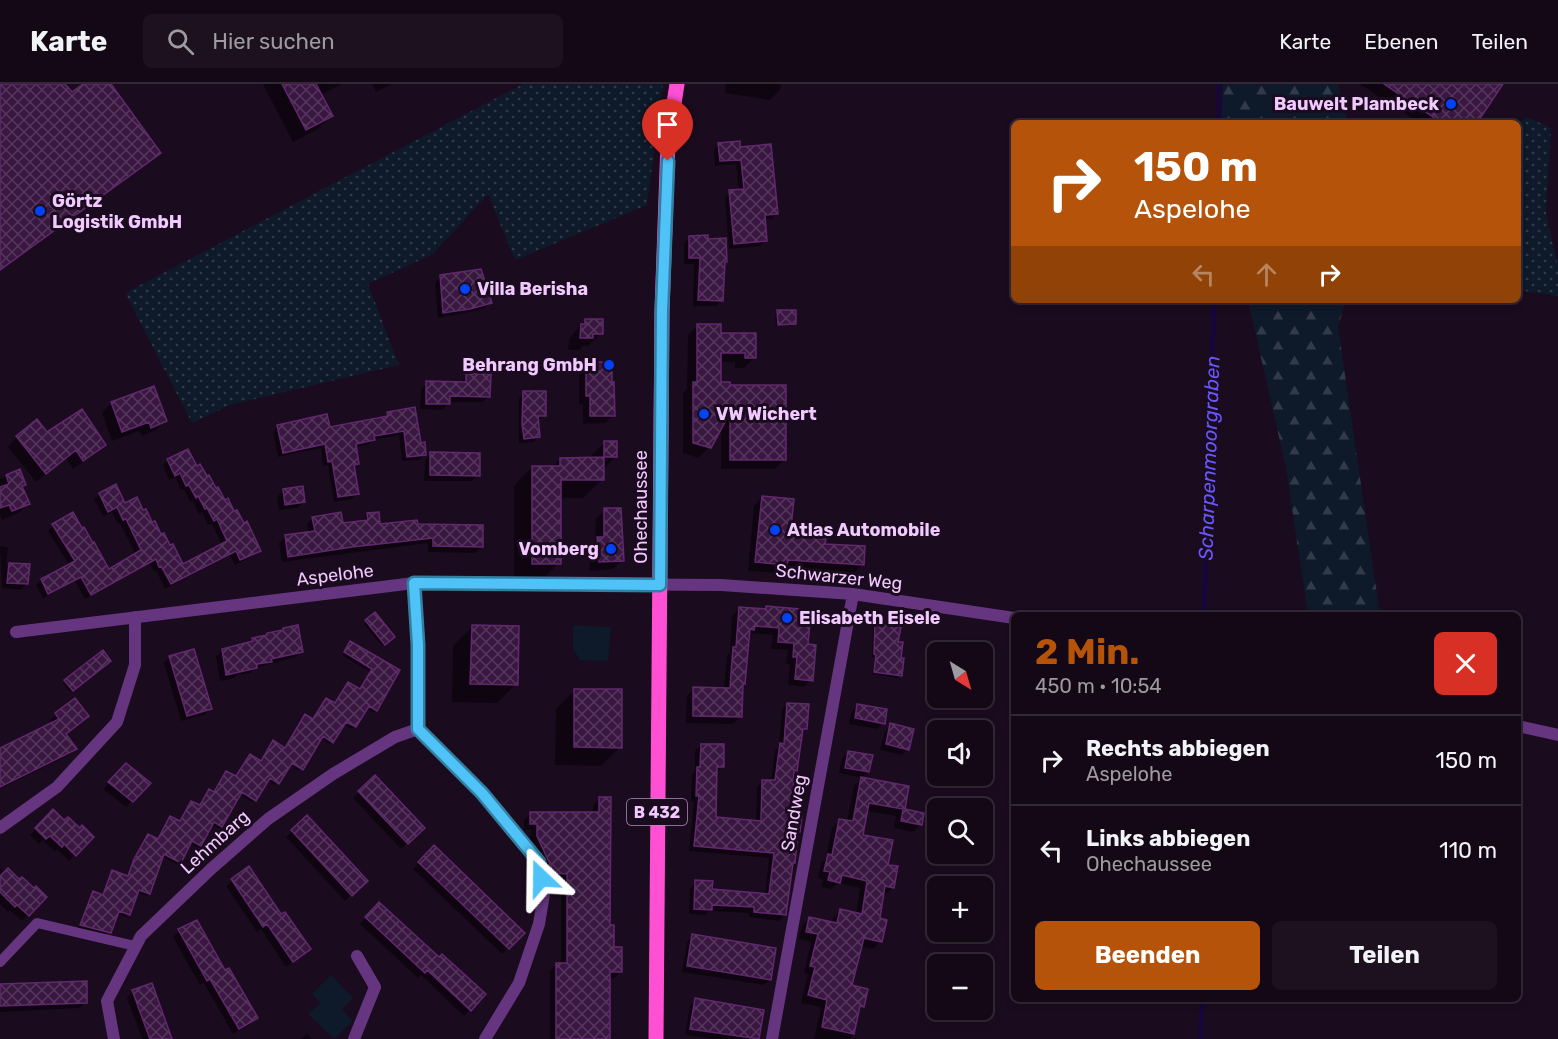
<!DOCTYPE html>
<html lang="de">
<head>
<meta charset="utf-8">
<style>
  :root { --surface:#140817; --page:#1d1120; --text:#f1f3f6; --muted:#9d9aa1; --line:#332936; --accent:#b45309 }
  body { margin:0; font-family:Rubik,sans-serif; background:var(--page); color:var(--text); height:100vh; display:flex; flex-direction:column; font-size:22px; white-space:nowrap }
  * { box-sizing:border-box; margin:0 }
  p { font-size:20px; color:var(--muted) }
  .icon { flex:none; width:33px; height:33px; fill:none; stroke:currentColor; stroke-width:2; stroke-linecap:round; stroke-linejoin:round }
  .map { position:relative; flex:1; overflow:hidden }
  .details { position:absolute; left:1011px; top:528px; width:510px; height:390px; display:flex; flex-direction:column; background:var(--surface); border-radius:9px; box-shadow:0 3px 9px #0003,0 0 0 2px var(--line) }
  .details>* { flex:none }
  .guide { position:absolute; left:1011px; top:36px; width:510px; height:183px; border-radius:9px; box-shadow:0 3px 9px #0003,0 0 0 2px var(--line); background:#b45309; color:#fff; overflow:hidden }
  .needle { width:39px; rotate:143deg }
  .fabs { position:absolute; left:927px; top:558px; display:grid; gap:12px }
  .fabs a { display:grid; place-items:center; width:66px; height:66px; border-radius:9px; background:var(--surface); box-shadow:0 3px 9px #0003,0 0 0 2px var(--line); font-size:30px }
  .pin { position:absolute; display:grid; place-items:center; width:51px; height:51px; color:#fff; margin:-62px -26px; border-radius:50% 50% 50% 0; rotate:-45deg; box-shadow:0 0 6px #0007 }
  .pin .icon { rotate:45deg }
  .me { position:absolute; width:66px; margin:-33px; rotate:337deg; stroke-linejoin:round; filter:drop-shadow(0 0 4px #0008) }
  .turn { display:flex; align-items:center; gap:21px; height:126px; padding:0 24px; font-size:27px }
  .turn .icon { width:78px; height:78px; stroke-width:2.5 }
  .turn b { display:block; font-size:42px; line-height:51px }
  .lanes { display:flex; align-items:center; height:57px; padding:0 24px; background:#0003; justify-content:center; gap:30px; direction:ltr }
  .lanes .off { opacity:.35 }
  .round { display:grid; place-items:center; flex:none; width:63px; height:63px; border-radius:9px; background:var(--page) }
  .overview { display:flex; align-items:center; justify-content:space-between; height:102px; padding:0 24px }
  h1 { font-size:36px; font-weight:700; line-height:45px; color:var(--accent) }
  .cta { display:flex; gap:12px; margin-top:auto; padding:12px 24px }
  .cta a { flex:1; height:69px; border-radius:9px; background:var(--accent); color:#fff; font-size:24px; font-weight:700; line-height:69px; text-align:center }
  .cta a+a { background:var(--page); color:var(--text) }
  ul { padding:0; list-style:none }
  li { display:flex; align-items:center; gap:18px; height:90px; padding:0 24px; border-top:2px solid var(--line) }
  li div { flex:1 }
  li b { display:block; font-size:22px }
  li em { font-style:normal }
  header { display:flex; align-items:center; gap:36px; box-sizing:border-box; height:84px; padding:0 30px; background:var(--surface); border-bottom:2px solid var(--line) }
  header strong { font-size:28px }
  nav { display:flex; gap:33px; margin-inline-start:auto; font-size:21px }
  .search { width:420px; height:54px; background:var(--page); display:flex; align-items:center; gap:15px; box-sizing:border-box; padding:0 21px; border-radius:9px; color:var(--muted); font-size:22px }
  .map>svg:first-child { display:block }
</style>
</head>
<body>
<header>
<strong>Karte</strong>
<div class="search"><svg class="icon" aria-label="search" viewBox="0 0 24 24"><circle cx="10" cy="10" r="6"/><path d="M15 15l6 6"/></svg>Hier suchen</div>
<nav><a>Karte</a><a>Ebenen</a><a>Teilen</a></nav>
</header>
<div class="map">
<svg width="1558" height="955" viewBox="0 0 1558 955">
  <defs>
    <pattern id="grass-dots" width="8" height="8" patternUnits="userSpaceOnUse" patternTransform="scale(1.5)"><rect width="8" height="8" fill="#0e1929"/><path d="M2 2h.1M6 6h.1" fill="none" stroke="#323949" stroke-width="1.8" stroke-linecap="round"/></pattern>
    <pattern id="forest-firs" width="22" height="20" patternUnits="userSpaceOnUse" patternTransform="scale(1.5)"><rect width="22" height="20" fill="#0e1929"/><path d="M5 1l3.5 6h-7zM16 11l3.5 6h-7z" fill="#323949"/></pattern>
    <pattern id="building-cross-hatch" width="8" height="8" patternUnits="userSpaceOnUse" patternTransform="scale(1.5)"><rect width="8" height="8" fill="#391740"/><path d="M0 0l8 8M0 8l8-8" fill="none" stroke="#56375d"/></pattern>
  </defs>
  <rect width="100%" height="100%" fill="#1b0b1f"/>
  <!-- grass -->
  <path fill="url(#grass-dots)" d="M523,0H663L647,121L515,176L488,110L433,170L368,200L399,281L230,321L192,339L125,209Z
    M1527,33L1551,44L1546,129L1558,182V212L1518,206V39Z"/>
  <!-- forest -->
  <path fill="url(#forest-firs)" d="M1223,0H1338L1348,39H1221Z
    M1248,216H1346L1338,243L1380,531H1308L1286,384Z"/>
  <!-- park -->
  <path fill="#0e1929" d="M573,541L611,543L608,577L580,576L573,565Z
    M331,891L353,914L342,925L353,937L334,955L308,930L320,919L312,910Z"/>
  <!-- shadow -->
  <path fill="#0007" d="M4,0H64L71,11L86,0H109L159,68L149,78L0,187V3Z
    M263,0H342L320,11L331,32L318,45L293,58Z
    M372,0H392L376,8Z
    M726,0H781L780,6L770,16L725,9Z
    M1360,0H1501L1475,39H1419Z
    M719,60L739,65L777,129L771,135H764L766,156L760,162L729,165L725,113L730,108L739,107L736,80L715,82L714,66Z
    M690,153L722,216L716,222H693L694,180H684V159Z
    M441,193L490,218L484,225L438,234L435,199Z
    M778,228L795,239L792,242H776L775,231Z
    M585,236L601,249L588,262H583L579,266H568L569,255Z
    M698,241L720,251L754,274L744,284H735V278H719V299L729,302L785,375L775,385H721V343L709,363L699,374L683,369V309L687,305L688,251Z
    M587,279L613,332L605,339L583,340V320H579V287Z
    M467,291L489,312L483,318H449L443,326L420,325L421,305L427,299H461Z
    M153,304L165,337L156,346L142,352L139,347L112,357L102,329L111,319Z
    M524,309L544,332L537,337L539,352L534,358L519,359V314Z
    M388,330L420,360L424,371L419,376L402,377L399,351L373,356L368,361L355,363L357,380L353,384L357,409L352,415L334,418L328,381L323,382L321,364L278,373L273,348L278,343L329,345L383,335Z
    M47,350L105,361L95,370L73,385L66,374L36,398L8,363L17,353Z
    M605,358L616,373L602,386V396L583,414H559V479L540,498H514V402L532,383H552L560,375H588Z
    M431,370L478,391L472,397H424L425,376Z
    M168,376L196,384L224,417L259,466L253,472L235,481L230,471L165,505L156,486L154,487L150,479L85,515L75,497L43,514L36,501L41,496L70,482L48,447L53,442L108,487L136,471L120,439L118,440L112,428L103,432L94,415L100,410L124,421L152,440L182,482L222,461L212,440L208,441L202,428L199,430L193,417L190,418L184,405L181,406L175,393L169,396L163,381Z
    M19,387L25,400L21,404L28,420L18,429L2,436L0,430V395Z
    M283,407L304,418L297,424L279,426L277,413Z
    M762,413L789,455L824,462L863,480L854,489L782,485L777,489L748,487L754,422Z
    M605,426L622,476L613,485L590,487L589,464L595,458L596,435Z
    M368,430L379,441H416L481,463L475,469L428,468V459L282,478L279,459L285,453L308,449L307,440L313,434L341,441L362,438Z
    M0,462L8,463L6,483L9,480L27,499L21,506L2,504Z
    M766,523L806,561L811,596L804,603L788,601L790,580H786L788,566L771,565L773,551L749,549L744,599L741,602V633L733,640L686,639L687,612L694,604L724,605L727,572L730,568L732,532L740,525L764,526Z
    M375,530L393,552L382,562L364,540Z
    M876,541L897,559L900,591L898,594L872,590L875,573H872L873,543Z
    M472,543L516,600L497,619L452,618L453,562Z
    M283,545L301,567L295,573L255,584L250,589L237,591L234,594L220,597L216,572L223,566L249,560L253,555L265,553L268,550L281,548Z
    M348,562L398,586L376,626L374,629L366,624L352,645L343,640L330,660L320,654L299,687L289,681L275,701L267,696L252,718L239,710L221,742L219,745L211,740L197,764L189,759L158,766L157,768L178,779L177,780L162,773L148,809L146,812L136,808L128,830L126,833L116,829L107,851L78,844L90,812L93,809L102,812L113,788L127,793L132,780L148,752L157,756L168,737L179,739L214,709L261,678L285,665L313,636L334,621L359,607L370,588L342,571Z
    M170,573L210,625L204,631L181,637L164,579Z
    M107,579L70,608L63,599L65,597Z
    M575,606L620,663L601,682L555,681L556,625Z
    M75,616L87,632L65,651L75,665L69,671L0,705V666L53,640L50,636Z
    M787,620L806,645L801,650L796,686L793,689L791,733L796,750L785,831L779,837L749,833V829L709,827L704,831L689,830L690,804L696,798L711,807L765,812L769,774L689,767L694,718L691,717L692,690L695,687V667L701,661L722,682L717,688L714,734L756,738L757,703L763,697L771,698L775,667L779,662L782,626Z
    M858,621L883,639L877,645L849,640L851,628Z
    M891,641L908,665L902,671L880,666L885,647Z
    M848,668L868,688L862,694L839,689L842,674Z
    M127,681L149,699L126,723L103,705Z
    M375,693L423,744L401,765L353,714Z
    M862,694L908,703L903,727L920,741L913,748L894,744L896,732L866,727L861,752L887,782L893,803L885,811L882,810L878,835L880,858L873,865L860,862L850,902L863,922L857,927L851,955H814L821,923L801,919L808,890L804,889L811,858L799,855L802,842L809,834L832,839L833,834L840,827L856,830L860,804L838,799L831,805L821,803L823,796L818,794L821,779L826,774L832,744L840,736L847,738L854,702Z
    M600,715L609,843L612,865L621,887L614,894H609V955H550V887L556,881H561V796L548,795L530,759L531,746H524V736L530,730H593V721Z
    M53,727L64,738L92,753L69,777L57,765L55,768L43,756L39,760L30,751Z
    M307,734L366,797L345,817L286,753Z
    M435,763L523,849L502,870L413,785Z
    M0,784L45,813L22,837L10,826L8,828L0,820Z
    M249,784L281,833L309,865L286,883L261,845L257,848L226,802Z
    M379,820L439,875L484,910L464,932L421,891L418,894L360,840Z
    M196,838L225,888L256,934L250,940L233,950L204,899L200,901L173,853L179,847Z
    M693,852L770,895L764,901L682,888L687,858Z
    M0,902L86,918L80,924L0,928Z
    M133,907L170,955H142L127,914Z
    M696,916L762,927L758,955H712L685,951L690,922Z
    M307,950L312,955H301Z"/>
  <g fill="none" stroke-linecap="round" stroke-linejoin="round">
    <!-- stream -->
    <path stroke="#15073c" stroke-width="4.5" d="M1219,39V0
      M1204,531L1214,216
      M1200,955L1203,915"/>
  </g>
  <!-- building -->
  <path fill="url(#building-cross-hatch)" stroke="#61286d" stroke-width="1.5" d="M0,0H65L72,8L83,0H111L161,69L0,186Z
    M282,0H316L333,32L306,46Z
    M1384,0H1503L1477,39H1442Z
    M740,57V63L771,60L778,130L765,131L767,157L734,160L729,106L744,105L741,76L720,77L718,59Z
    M708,151V155L726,154L727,178H725L723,217L698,216L700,174H689V152Z
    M481,185L492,219L470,225L443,229L440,191Z
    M777,226H796V240L778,241Z
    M585,235H603V250H593V254H580L581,240H585Z
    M697,240H721V249H756V274H745V269H721V298H730V301H786V376H730V329L711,364L693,359V298H697Z
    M586,278H612V299L614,298L615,332H590V312H586Z
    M466,290H491L490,313L450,312V320H426V297L466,298Z
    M154,302L167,337L151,344L149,338L122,348L111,318Z
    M523,307H546V332H538L540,353L524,355L522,340Z
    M415,323L421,359L425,358L426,371L407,373L404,347L374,352L375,356L356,360L359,380L354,381L359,410L338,413L332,377L328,378L325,360L283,369L277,341L327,330L330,343L388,332L387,328Z
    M82,325L106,361L83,377L76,366L46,390L16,352L37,335L47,348Z
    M604,357H617V373H604Z
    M188,365L197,382L200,380L207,392L209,391L216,404L218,403L225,416L228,414L234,427L237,426L244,439L247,437L261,467L240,476L236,467L171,500L161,482L159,483L156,475L91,511L81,493L48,510L41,495L75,477L52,440L73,428L82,444L84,443L93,459L94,458L109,485L141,466L126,435L123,436L117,423L108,428L99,409L116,400L125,419L137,413L143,426L146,425L152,438L155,437L161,450L164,449L170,461L173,460L183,480L227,457L217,435L214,437L207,424L205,425L198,412L196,414L189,401L186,402L180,389L175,392L167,375Z
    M430,368L480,369V392L430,391Z
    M604,373V396H561V480H532V382H560V374Z
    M20,385L26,401L22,402L30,420L12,427L9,421L0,424V403L9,400L6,391Z
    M303,402L305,418L285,421L283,405Z
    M762,412L794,415L790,453L826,455L825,460L865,462L864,481L788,476L787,481L755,478Z
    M604,424H621L624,477L599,478L597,453H604Z
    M341,428L343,439L368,436L367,429L379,428L380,440L417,436L418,440L483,441V463L433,462V454L352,463L288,473L285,451L315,447L312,433Z
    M9,479L30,480L28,500L7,499Z
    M766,522L811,526L808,560L816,561L813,597L795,595L797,573H793L794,559L778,558L779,544L755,542L754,546L750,545L745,600L743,599L742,633L693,632V603L730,604L733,563H736L739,523L766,525Z
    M375,528L395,553L385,561L365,536Z
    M875,539L901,543L898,558H903L901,574H904L902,592L874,588L876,571L874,570Z
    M298,541L303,568L271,575L272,578L257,580V584L226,591L222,565L253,557L252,554L267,551V549L283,546V544Z
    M472,541L519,542L518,601L470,600Z
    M350,557L400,586L377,627L369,622L356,643L346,638L333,659L323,652L303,686L292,679L279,700L270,694L256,717L242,708L222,743L214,738L201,762L192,757L181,779L164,770L150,810L139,806L130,831L119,827L111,849L80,841L93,807L103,811L112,786L128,792L134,775L148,750L158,755L170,732L180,737L191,717L200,721L209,705L214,708L226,687L236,692L250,670L261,677L273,656L285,664L305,630L313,635L326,614L335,619L348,598L360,605L372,585L344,568Z
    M194,565L212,625L187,632L169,572Z
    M103,566L111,577L73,607L64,596Z
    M574,605H622V664L574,663Z
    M75,614L89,632L66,650L77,665L0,703V664L59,635L55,629Z
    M787,619L809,620L807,645H803L797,687L794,686L792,731L802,732L800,748H798L795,779H793L786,831L754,828V823L712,821V826L694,825L695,796L713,797L712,805L769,810L774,769L694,762L699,712H696L697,683H700L701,660H724V683H717L716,733L761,737L762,696H775L780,659L784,660Z
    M857,620L887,625L885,640L855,634Z
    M890,639L914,645L909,666L886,660Z
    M848,667L873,671L869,688L845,684Z
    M126,679L151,699L133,718L108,698Z
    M375,691L425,744L408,760L358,707Z
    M861,693L909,702L905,725L924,729L922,741L901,737L903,725L869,719L863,751L893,756L888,781L898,782L894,804L885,802L880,834L887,836L882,858L864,854L852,901L868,905L864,923L860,922L854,950L822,943L827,916L808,911L815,883L810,882L818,850L806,848L809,833L837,839L840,825L862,830L867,797L842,791L840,799L828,796L830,788L824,787L828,770L832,771L839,735L853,737Z
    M599,713H611L610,841H614V863H622V888H610V955H556V879H567V790L554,789L537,752V740H530V728H599Z
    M53,725L64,736L68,733L80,744L82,741L94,753L76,772L64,760L62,763L50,752L46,755L35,744Z
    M307,731L368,797L352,812L291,746Z
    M434,761L525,849L509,865L418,778Z
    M249,782L281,830L285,828L311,865L293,878L267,840L263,843L231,795Z
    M8,784L19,795L22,793L34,804L36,802L47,813L29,832L17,821L15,823L0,808V792Z
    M379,818L439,873L442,870L486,910L471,927L427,886L425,889L365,833Z
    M197,836L225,886L229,884L258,934L239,945L210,895L207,897L178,845Z
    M692,850L776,864L771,896L687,882Z
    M87,897V919L0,922V900Z
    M152,899L172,955H150L132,906Z
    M695,914L764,926L759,955L690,945Z"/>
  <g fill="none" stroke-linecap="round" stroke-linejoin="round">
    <!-- pedestrian -->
    <path stroke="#66357f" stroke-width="10" d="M0,878L37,839L135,862"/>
    <!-- minor -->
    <path stroke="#66357f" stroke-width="12" d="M414,499L419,561L418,645L482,709L539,778L544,810L539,840L519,899L485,955
      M16,548L414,499L721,501L853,510L1014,534
      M1518,642L1558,651
      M0,744L57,703L117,638L135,581V533
      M114,955L107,917L141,852L211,785L268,735L333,690L395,653L418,645
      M354,955L375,903L357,872
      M772,955L853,510"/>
    <!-- primary -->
    <path stroke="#ff50d3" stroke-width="15" d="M656,955L662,227L668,58L677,0"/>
  </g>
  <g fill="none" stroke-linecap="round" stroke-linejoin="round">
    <!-- route casing -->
    <g stroke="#337fa1" stroke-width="15">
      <path id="route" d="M541,794L539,778L482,709L418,645V561L414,499L660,501L662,227L668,77"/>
    </g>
    <!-- route -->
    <use href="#route" stroke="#4fc3f7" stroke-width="10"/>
  </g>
  <!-- markers -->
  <g fill="#0043f4" stroke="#1b0b1f" stroke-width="2">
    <circle cx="1451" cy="20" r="6"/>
    <circle cx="40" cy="127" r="6"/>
    <circle cx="465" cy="205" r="6"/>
    <circle cx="609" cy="281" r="6"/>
    <circle cx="704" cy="330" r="6"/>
    <circle cx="775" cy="446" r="6"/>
    <circle cx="611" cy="465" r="6"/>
    <circle cx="787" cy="534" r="6"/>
  </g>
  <g text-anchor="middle" stroke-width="6" stroke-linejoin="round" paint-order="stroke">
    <!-- shield labels -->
    <rect fill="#1b0b1f" stroke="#b190bc" stroke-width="1.5" x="627" y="715" width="60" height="26" rx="4.5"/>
    <g font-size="16" font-weight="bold" fill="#f1c9ff">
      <text x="657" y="734">B 432</text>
    </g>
    <!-- poi labels -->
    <g font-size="18" font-weight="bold" fill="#f1c9ff" stroke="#1b0b1f" text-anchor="start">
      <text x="1439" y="26" text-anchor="end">Bauwelt Plambeck</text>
      <text x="52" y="123">Görtz<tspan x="52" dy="21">Logistik GmbH</tspan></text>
      <text x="477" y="211">Villa Berisha</text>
      <text x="597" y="287" text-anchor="end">Behrang GmbH</text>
      <text x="716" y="336">VW Wichert</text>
      <text x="787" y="452">Atlas Automobile</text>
      <text x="599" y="471" text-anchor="end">Vomberg</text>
      <text x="799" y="540">Elisabeth Eisele</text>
    </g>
    <!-- street labels -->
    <g font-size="18" fill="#f1c9ff" stroke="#1b0b1f">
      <text transform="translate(641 423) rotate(-90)" y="6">Ohechaussee</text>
      <text transform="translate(335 491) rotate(-7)" y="6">Aspelohe</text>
      <text transform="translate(839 493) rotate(6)" y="6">Schwarzer Weg</text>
      <text transform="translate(794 729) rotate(-80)" y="6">Sandweg</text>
      <text transform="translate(215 758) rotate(-42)" y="6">Lehmbarg</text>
    </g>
    <!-- water labels -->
    <g font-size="20" font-style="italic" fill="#6657ff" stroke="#1b0b1f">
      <text transform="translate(1209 374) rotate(-88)" y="7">Scharpenmoorgraben</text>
    </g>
  </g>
</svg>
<div class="fabs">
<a><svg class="needle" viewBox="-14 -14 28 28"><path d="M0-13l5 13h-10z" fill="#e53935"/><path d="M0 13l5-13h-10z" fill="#9d9aa1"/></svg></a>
<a><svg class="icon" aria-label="sound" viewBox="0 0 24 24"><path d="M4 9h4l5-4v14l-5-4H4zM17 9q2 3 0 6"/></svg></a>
<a><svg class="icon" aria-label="search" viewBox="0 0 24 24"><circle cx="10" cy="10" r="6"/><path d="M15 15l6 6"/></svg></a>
<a>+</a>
<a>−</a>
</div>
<div class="pin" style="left:668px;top:77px;background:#d93025"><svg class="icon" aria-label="arrive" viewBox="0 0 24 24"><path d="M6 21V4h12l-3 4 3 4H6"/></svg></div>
<svg class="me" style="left:541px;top:794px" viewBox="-20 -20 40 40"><path d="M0-17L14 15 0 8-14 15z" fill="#4fc3f7" stroke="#fff" stroke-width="4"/></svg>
<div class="guide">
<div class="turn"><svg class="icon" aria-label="right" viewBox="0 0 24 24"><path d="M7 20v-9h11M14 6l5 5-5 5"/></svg><div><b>150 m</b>Aspelohe</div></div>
<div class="lanes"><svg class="icon off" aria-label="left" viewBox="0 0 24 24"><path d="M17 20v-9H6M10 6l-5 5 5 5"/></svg><svg class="icon off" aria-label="ahead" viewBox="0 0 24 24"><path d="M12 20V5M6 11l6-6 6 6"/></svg><svg class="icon" aria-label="right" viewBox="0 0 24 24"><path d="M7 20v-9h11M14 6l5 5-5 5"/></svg></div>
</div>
<section class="details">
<div class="overview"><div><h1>2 Min.</h1><p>450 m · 10:54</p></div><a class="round" style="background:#d93025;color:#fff"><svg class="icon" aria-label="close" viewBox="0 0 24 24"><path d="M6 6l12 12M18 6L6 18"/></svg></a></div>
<ul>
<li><svg class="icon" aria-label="right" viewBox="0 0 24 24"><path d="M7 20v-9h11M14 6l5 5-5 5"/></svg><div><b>Rechts abbiegen</b><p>Aspelohe</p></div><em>150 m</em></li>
<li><svg class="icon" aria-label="left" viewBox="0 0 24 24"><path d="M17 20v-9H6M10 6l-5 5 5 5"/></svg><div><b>Links abbiegen</b><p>Ohechaussee</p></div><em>110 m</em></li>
</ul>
<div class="cta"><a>Beenden</a><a>Teilen</a></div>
</section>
</div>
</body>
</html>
